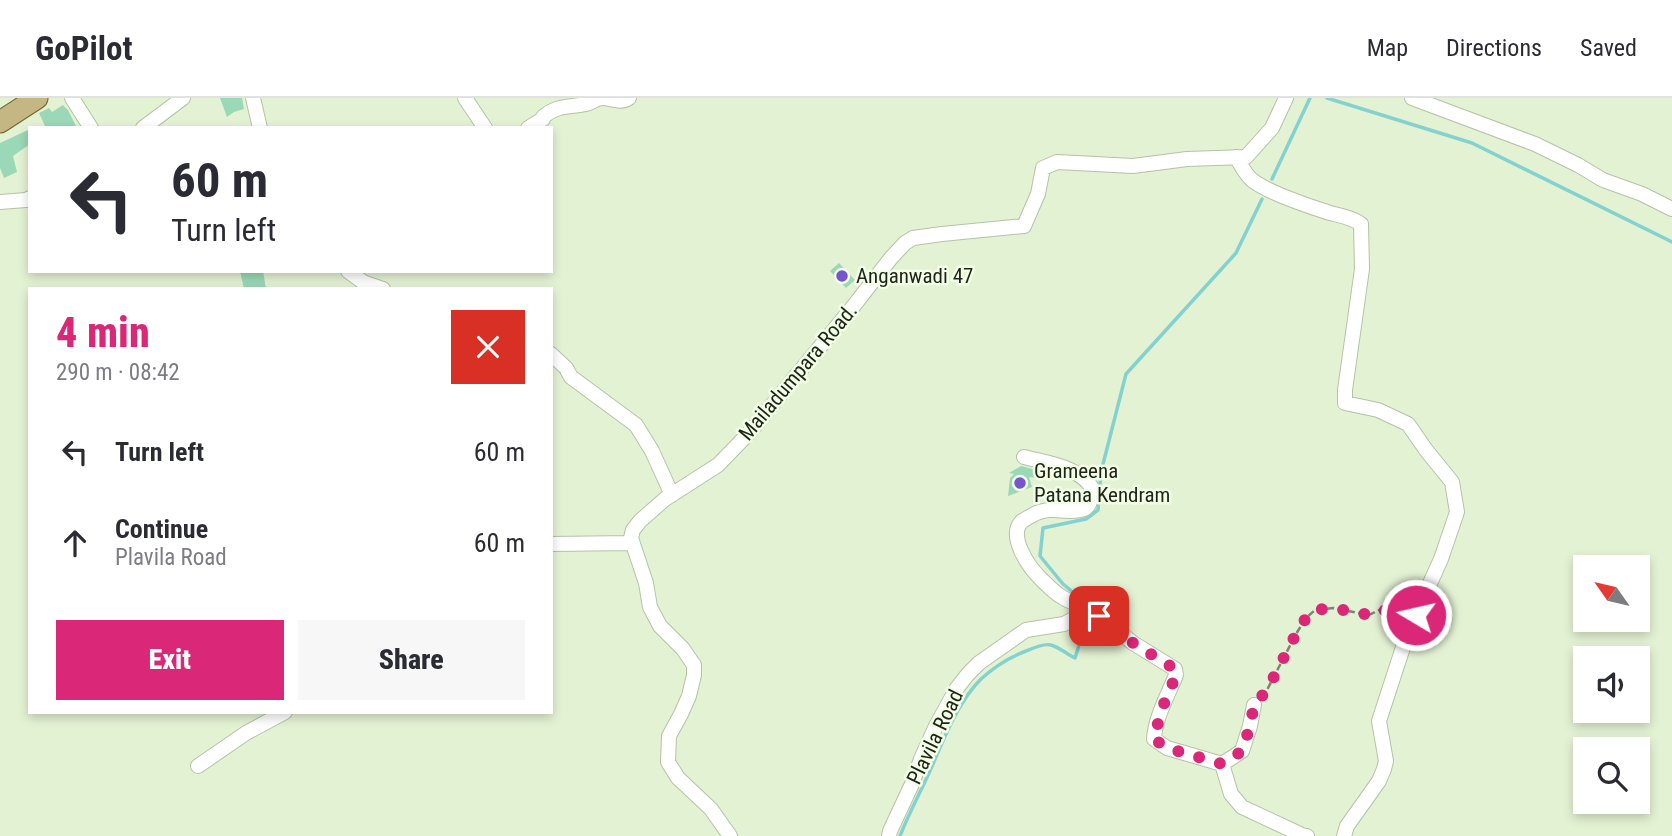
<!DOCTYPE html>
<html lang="en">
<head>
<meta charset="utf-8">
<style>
  :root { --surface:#fff; --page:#f7f7f7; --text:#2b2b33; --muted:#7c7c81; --line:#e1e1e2; --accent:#db2777 }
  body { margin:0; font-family:"Roboto Condensed",sans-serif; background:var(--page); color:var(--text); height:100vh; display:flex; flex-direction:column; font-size:26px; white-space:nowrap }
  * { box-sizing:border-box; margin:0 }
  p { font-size:23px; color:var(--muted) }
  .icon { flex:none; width:38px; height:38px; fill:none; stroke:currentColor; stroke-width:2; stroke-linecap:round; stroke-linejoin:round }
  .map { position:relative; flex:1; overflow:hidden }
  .details { position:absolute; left:28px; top:189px; width:525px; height:427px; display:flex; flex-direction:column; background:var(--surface); border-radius:0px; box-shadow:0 4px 10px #0003 }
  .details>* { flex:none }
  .top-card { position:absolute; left:28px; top:28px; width:525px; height:147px; border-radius:0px; box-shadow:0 4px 10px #0003; background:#fff; color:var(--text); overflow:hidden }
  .needle { width:46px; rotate:304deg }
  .buttons { position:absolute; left:1573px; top:457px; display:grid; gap:14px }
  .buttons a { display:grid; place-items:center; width:77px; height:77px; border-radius:0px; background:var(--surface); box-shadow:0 4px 10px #0003; font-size:35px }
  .pin { position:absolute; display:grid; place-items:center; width:60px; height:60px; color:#fff; margin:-30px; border-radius:14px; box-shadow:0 4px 10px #0006 }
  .me { position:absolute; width:77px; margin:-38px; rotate:279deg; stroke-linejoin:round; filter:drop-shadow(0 0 5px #0008) }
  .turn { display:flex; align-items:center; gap:24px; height:147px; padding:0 28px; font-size:32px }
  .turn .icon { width:91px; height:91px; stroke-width:2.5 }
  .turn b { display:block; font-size:49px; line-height:60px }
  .round { display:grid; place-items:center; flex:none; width:74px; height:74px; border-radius:0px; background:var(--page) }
  .head { display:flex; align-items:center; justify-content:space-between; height:119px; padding:0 28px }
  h1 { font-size:42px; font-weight:800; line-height:52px; color:var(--accent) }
  .cta { display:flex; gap:14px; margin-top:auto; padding:14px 28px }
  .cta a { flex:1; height:80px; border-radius:0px; background:var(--accent); color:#fff; font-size:28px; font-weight:800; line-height:80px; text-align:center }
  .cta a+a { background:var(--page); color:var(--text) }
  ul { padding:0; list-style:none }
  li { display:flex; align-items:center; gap:21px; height:91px; padding:0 28px }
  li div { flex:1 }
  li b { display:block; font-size:26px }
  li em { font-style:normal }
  header { display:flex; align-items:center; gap:42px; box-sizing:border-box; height:98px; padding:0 35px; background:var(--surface); border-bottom:2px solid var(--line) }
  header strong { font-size:33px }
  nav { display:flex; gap:38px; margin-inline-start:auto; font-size:24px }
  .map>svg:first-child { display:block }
</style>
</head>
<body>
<header>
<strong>GoPilot</strong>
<nav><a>Map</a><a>Directions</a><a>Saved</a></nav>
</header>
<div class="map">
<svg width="1672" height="738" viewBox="0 0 1672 738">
  <rect width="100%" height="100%" fill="#e4f2d4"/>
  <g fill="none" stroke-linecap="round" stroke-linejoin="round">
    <!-- stream -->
    <path stroke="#83d2d0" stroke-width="3.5" d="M1327,0L1472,45L1672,144
      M1272,81L1310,0
      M1081,501L1063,486L1040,458L1043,430L1086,421L1098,412L1101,374L1126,276L1236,155L1262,101
      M900,738C909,715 919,697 929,675C943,644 956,606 981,581C993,570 1010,559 1026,553C1033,550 1044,545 1051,547C1059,549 1068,557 1075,560L1085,528"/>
  </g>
  <!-- building -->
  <path fill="#9bd8b7" d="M220,0H242L244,11L234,14L227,19Z
    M63,7L68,12L77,30H46L39,15L49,10L52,14Z
    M30,31V46L13,58L17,74L4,80L0,70V45Z
    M839,165L855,182L846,190L830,173Z
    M240,173H263L266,191H244Z
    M1021,368L1044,374L1043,381L1029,379L1032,389L1008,398L1010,380L1014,376L1009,375Z"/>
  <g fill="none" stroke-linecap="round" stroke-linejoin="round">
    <!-- minor casing -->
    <g stroke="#b5c2a5" stroke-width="16">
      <path id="minor" d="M72,0L91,30
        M253,0L260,30
        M465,0L485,30
        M1412,0L1535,46L1578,67L1603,82L1642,96L1672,111
        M143,30L183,0
        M528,30L543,21V19C559,6 567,10 586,6C591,5 597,0 602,0C612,0 620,6 629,0
        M1236,59C1241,67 1245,76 1252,82C1267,94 1311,109 1330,115C1341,118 1351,119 1361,126L1362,171L1345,292V305L1378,312L1408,326L1426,352L1452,384L1457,414L1441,461L1408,534L1379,623L1386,663L1384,671L1379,683L1347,728L1344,738
        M0,104L26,102L30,100
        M348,173L363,184L383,191
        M551,256L566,270L571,279L636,327L652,353L672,397
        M1024,359C1047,365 1082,369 1093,392C1091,398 1091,408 1084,411C1074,415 1062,412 1052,412C1045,412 1037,414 1031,418C1030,418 1023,423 1022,423C1007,438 1029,469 1040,480C1054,494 1061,501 1080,507L1083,509L1085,518
        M551,446L632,445
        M1222,666L1231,696L1242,709L1302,737L1307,738
        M198,668L246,635L285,614
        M730,738L711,711L678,680L668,664L669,638L681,616L689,598L694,577V567L683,551L660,528L650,509L646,485L631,440L633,432L640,423L665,401L718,367L749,335L852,210L891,160L905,145L913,140L942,136L1024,128L1038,96L1043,70L1057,64L1133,68L1187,61L1246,59L1272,30L1286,0
        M889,738L890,733L912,686L921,661L936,628L957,590L968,576L979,565L1026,532L1064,526L1077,519L1099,518L1133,545L1175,571L1176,577C1168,597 1155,620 1154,641L1167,650L1222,666L1242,653L1250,628L1254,607"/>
    </g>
    <!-- primary casing -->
    <g stroke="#726428" stroke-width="23">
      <path id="primary" d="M0,24L37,0"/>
    </g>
    <!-- path -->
    <path stroke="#7c8571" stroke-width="2.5" stroke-dasharray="7 3.5" stroke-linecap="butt" d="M1261,599L1267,592L1296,536L1306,520L1315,512L1333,510L1369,517L1379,512H1391L1403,515"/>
    <!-- minor -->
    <use href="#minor" stroke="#fff" stroke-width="14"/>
    <!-- primary -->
    <use href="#primary" stroke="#c5b783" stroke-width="21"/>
  </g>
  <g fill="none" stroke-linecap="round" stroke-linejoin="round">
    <!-- route -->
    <path stroke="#db2777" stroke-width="12" stroke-dasharray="0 21.6" d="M1099,518L1133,545L1175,571L1176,577L1161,613L1154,641L1167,650L1222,666L1242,653L1250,628L1254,607L1267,592L1296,536L1306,520L1315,512L1333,510L1369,517L1380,512L1417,515L1416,517"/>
  </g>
  <!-- markers -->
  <g fill="#7755cf" stroke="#f3fee6" stroke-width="2.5">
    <circle cx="842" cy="178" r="7"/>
    <circle cx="1020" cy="385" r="7"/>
  </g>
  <g text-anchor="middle" stroke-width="5" stroke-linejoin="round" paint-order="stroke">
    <!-- poi labels -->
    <g font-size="21" fill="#1f2419" stroke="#f3fee6" text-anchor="start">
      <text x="856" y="185">Anganwadi 47</text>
      <text x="1034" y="380">Grameena<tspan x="1034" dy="24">Patana Kendram</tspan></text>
    </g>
    <!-- street labels -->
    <g font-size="21" fill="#1f2419" stroke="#f3fee6">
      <text transform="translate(798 274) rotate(-50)" y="7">Mailadumpara Road.</text>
      <text transform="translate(935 639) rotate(-64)" y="7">Plavila Road</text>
    </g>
  </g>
</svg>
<div class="buttons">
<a><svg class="needle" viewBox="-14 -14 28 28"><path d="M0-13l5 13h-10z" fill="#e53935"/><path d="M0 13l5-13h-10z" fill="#7c7c81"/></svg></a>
<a><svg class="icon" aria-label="sound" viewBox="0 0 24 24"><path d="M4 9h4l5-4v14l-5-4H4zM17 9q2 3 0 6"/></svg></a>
<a><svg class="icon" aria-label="search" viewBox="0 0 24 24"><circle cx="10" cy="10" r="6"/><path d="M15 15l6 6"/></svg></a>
</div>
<div class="pin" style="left:1099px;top:518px;background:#d93025"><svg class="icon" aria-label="arrive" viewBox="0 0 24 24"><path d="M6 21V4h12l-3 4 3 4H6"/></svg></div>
<svg class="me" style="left:1416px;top:517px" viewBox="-20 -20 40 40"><circle r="17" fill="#db2777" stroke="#fff" stroke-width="3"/><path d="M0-11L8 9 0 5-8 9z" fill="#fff"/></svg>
<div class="top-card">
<div class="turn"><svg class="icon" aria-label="left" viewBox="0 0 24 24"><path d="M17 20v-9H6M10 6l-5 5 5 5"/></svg><div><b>60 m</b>Turn left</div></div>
</div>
<section class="details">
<div class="head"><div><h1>4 min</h1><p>290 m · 08:42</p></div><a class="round" style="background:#d93025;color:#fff"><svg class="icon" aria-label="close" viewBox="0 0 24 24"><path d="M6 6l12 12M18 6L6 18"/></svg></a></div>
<ul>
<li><svg class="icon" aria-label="left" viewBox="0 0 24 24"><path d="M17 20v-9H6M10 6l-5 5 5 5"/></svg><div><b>Turn left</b></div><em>60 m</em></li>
<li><svg class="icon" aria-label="ahead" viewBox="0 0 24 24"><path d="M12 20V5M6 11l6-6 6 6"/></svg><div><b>Continue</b><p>Plavila Road</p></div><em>60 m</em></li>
</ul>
<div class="cta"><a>Exit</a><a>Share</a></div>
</section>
</div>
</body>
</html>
